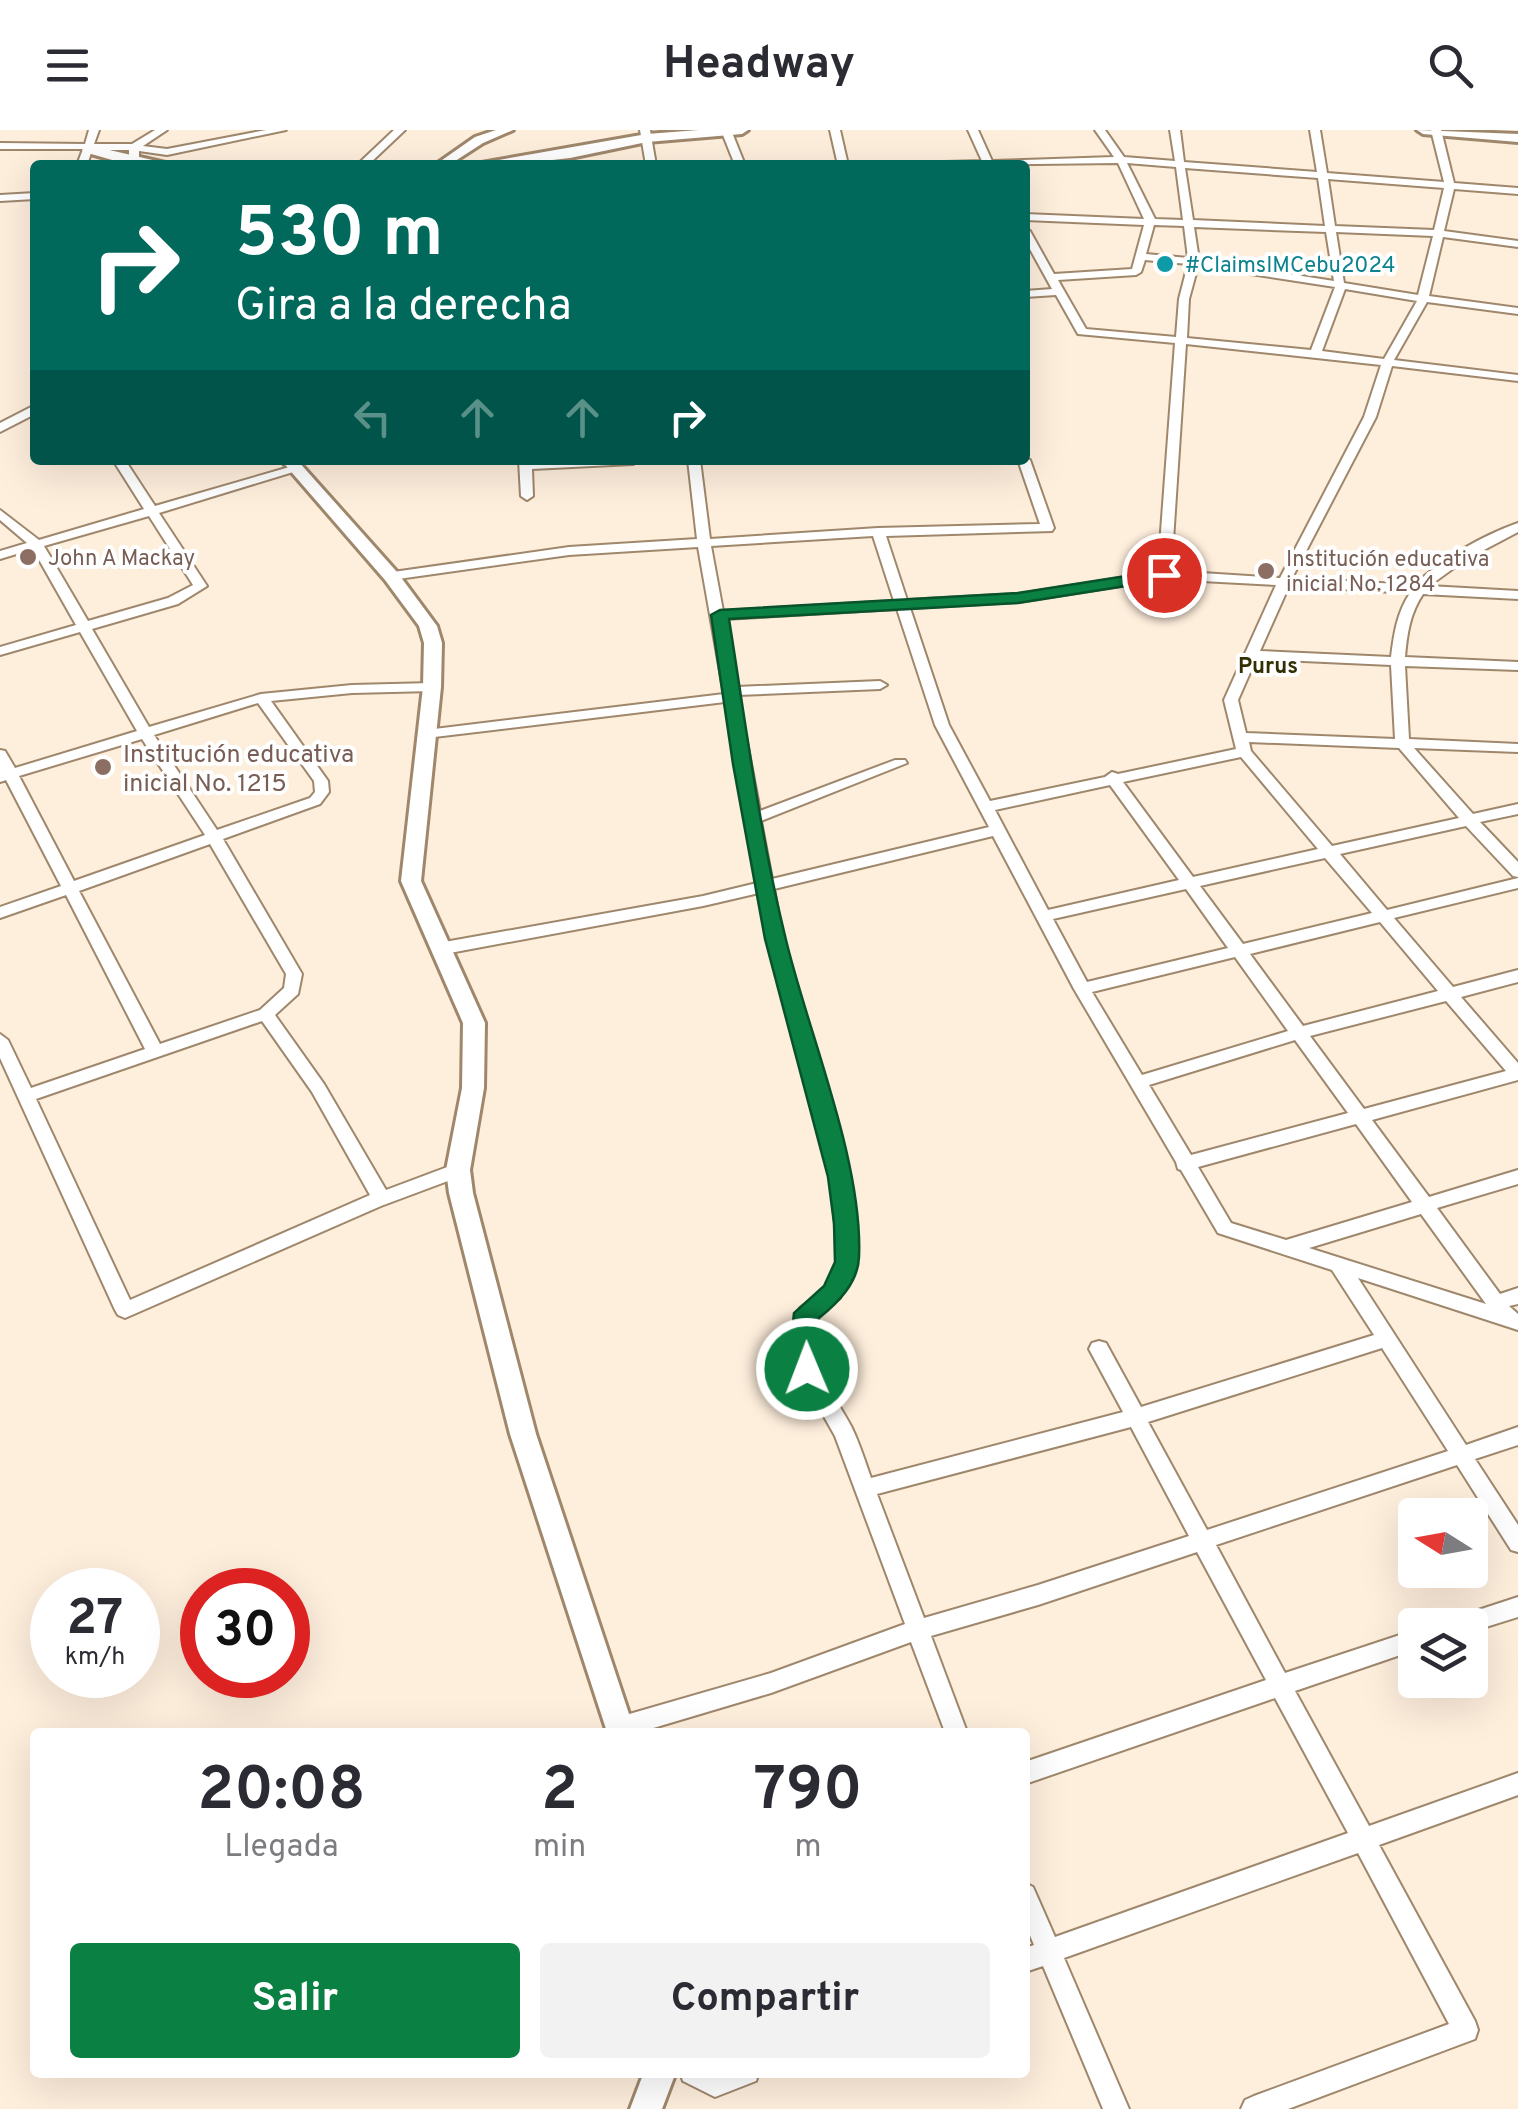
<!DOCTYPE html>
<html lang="es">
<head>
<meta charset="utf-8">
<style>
  :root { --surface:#fff; --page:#f2f2f3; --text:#2b2b33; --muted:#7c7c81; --accent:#0b8043 }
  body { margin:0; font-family:Overpass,sans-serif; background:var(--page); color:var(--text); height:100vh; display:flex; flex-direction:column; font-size:38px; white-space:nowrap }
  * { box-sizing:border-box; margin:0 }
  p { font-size:32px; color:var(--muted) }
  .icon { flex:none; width:55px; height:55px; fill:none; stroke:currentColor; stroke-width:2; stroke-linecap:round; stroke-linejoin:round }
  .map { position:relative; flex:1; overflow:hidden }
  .drawer { position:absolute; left:30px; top:1598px; width:1000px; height:350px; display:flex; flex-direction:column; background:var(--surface); border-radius:10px; box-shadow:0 10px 40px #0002 }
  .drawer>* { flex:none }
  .guide { position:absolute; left:30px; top:30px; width:1000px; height:305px; border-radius:10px; box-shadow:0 10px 40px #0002; background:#00695c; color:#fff; overflow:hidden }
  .needle { width:65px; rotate:281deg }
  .controls { position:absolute; left:1398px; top:1368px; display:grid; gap:20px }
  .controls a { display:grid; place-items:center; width:90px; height:90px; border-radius:10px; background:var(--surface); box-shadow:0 10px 40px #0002; font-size:50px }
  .speed { position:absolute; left:30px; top:1438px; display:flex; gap:20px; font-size:50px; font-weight:700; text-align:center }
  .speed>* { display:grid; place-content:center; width:130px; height:130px; border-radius:50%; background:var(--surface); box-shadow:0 10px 40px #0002; line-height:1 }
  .speed small { font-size:25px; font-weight:400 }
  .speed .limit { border:15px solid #d22; background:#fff; color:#111 }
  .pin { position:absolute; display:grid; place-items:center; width:85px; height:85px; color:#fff; margin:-42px; border:5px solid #fff; border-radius:50%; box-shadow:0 2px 10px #0007 }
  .me { position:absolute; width:110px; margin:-55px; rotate:359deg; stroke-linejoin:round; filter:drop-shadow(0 0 8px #0008) }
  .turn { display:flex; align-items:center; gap:35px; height:210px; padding:0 40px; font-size:45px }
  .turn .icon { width:130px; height:130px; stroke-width:2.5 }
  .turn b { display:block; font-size:70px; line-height:85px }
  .lanes { display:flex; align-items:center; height:95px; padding:0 40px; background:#0003; justify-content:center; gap:50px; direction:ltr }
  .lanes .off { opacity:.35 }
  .eta { display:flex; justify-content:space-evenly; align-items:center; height:170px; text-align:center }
  .eta b { font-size:60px; font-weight:700; line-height:70px }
  .button { display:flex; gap:20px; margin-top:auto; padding:20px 40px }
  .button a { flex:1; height:115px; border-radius:10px; background:var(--accent); color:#fff; font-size:40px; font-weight:700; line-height:115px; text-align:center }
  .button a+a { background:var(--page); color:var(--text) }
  header { display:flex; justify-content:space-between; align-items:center; height:130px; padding:0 40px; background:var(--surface); font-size:45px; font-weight:700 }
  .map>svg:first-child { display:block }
</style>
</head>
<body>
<header><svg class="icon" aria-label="menu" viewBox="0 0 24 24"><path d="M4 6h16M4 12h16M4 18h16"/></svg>Headway<svg class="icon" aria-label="search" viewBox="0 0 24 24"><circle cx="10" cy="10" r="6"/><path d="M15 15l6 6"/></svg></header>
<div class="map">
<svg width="1518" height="1979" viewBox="0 0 1518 1979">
  <rect width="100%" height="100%" fill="#feeedc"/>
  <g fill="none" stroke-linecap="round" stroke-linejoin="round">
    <!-- minor casing -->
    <g stroke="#9f876c" stroke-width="4">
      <path id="minor" d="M89,0H99L94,14H132L155,0H167L143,16L167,19L266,0H286L167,25L139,21V35H129V20H92L87,35H77L83,19H0V13L85,14Z
        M394,0H405L368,35H357Z
        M640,0H650L656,35H646Z
        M721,0H731L745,35H735Z
        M830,0H840L848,35H838Z
        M968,0H978L992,31L1114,27L1095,0H1105L1124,27L1175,31L1170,0H1180L1184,32L1317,42L1310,0H1320L1327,43L1444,52L1431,0H1441L1454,53L1518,58V64L1454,59L1444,101L1518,111V117L1443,107L1429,166L1518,178V184L1427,172L1394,230L1518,245V251L1392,236L1376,287L1292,448L1415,455C1442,428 1482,406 1518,393V402L1465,430L1429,456L1518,461V469L1423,464C1410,483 1407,504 1405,527L1518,532V540L1405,536L1409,609L1518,614V622L1414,618L1473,684L1518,674V684L1480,692L1518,732V747L1513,746L1466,696L1340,724L1387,780L1518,748V758L1394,788L1453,857L1518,840V852L1461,867L1518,933V950L1372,990L1429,1067L1518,1040V1054L1437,1078L1500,1164L1518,1158V1174L1509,1176L1518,1184V1200L1358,1148L1466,1315L1518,1297V1315L1475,1329L1518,1395V1422L1511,1420L1457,1335L1216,1415L1285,1543L1415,1500V1520L1295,1561L1369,1696L1518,1643V1665L1379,1715L1475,1891L1478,1900L1475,1909L1288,1979H1241L1245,1970L1254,1966L1449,1894L1358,1723L1064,1828L1129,1979H1103L1043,1836L1025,1842V1818L1034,1815L1025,1793V1753L1033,1757L1055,1807L1348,1703L1275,1568L1025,1654V1632L1266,1550L1197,1422L1038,1475L931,1506L967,1602H945L911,1512L771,1563L640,1602H610L608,1598L611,1590L619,1587L771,1543L905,1494L835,1306L797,1239L793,1212L797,1183L800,1178L826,1158L838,1132L831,1047L767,809L759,763L703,776L439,825L431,819L439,813L703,766L757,753L725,572L426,608L419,604L426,600L724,564L698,417L569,425L391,450L386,449V443L569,417L697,409L688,330H700L710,409L878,398L1040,394L1018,330H1025V327L1030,330L1054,398L1052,401L886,406L907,470L1019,464L1158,442L1175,213L1078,204L1056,165L1025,167V161L1052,159L1025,110V98L1030,101L1054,144L1132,139L1144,95L1025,90V84L1144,89L1118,33L940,35L945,32L982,31ZM1127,33L1176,37L1183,90L1155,89ZM1185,38L1318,48L1325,96L1193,90ZM1328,49L1444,58L1434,100L1335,96ZM1154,95L1184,96L1188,128L1146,124ZM1194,97L1326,102L1334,151L1199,130ZM1336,102L1433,106L1418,165L1344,153ZM1145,130L1188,134L1179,169L1176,207L1086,199L1058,150L1136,145L1141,142ZM1198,136L1335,157L1311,220L1187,208L1189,169ZM1345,159L1417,171L1384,229L1322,221ZM1186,214L1381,235L1364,287L1280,448L1171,441ZM873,406L894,471L723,481L711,416ZM1164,449L1276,455L1224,570L1236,619L1118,644L1112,642L1105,647L990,671L949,595L910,478L1019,472ZM1289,456L1410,463C1397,483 1394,503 1391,527L1260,521ZM897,479L935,595L989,697L772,749L761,691L907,633L905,630H895L760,681L738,565L880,559L887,555L880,551L737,557L724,489ZM1256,529L1391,535L1395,609L1246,603L1238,570ZM1249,612L1399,618L1459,688L1332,716L1251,621ZM1241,627L1318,719L1193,747L1123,652ZM1110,655L1179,750L1048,780L995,680ZM993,706L1074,859L1176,1032L1178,1039L1181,1040L1218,1103L1332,1140L1374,1205L1141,1277L1106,1213L1099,1211L1092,1213L1089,1219L1123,1282L871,1348C865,1331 859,1312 851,1296C827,1252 809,1240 816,1187L840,1168L856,1132L849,1047L783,809L774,759ZM1325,728L1372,783L1243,814L1200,756ZM1186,759L1228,818L1087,852L1053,789ZM1380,792L1438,861L1303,896L1250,824ZM1235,827L1288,901L1142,945L1092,862ZM1446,871L1506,941L1364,979L1310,906ZM1295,910L1348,983L1191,1025L1149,955ZM1356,994L1412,1072L1286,1110L1231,1093L1198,1037ZM1421,1084L1486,1174L1309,1118ZM1382,1218L1448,1321L1207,1400L1148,1292ZM1131,1297L1189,1406L1038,1455L924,1488L877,1364Z
        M35,63V69L0,71V65Z
        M35,275V284L0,302V293Z
        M113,330H125L155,376L293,336L303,339L159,383L207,456L178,474L92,499L149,597L261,564L352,555L432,553L439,557L432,561L352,563L271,571L328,651L329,662L320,674L223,709L302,844L298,864L275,885L324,954L386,1060L458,1033L464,1035L467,1040L464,1045L381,1076L125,1188L118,1185L115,1180L0,928V904L8,910L31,958L145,919L66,765L0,788V777L61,756L6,650L0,652V620L5,621L15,638L137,601L80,502L0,525V517L76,495L33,419L0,429V421L27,413L0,390V380L39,410L144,379ZM149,386L193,455L168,468L88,491L44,416ZM258,573L314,651L315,662L310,668L217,700L154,605ZM142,609L205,705L74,751L19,646ZM210,714L286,844L284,858L260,880L160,914L79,761ZM262,891L312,962L370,1065L130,1170L36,969Z
        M519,330L531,332L639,330L633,334L532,339L533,366L527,370L521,366Z
        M1518,1467V1487L1470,1502V1495H1451L1454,1488Z
        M680,1942H759L756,1951L715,1967L683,1951Z"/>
    </g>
    <!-- tertiary casing -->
    <g stroke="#9f876c" stroke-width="6">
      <path id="tertiary" d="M496,0H513L483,13L449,35H435L475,7Z
        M699,0H748L742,4L647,12L570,28L508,35H470L647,4Z
        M1417,0L1518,4V12L1423,4Z
        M88,15L174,35H130L84,22L82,19Z
        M281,330H297L397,442L437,496L442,513L441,557L421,751L485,893L484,958L470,1040L473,1063L536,1304L635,1602H607L510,1304L449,1063L446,1040L462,958L463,893L401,751L423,557L424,513L419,496L385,450Z
        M644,1942H676L662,1979H630Z"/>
    </g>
    <!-- minor -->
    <use href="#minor" fill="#fff" fill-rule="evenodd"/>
    <!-- tertiary -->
    <use href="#tertiary" fill="#fff" fill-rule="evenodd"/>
  </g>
  <!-- route -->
  <path fill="#0b8043" stroke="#07532c" stroke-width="2.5" d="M1164,440L1173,445L1170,449L1018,473L729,489C746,596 760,705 786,810C809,905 863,1032 859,1127C858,1153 838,1173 819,1188C817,1206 823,1231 816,1247L807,1250L798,1247L791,1212L794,1183L824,1156L835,1132L834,1093L828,1047L765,809L733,634L711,485L720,480L1018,463Z"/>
  <!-- markers -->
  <circle fill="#0f9aa8" stroke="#fff" stroke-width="4" cx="1165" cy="134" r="10"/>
  <g fill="#8d6e63" stroke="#fff" stroke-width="4">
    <circle cx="28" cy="427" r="10"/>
    <circle cx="1266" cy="441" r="10"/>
    <circle cx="103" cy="637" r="10"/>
  </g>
  <g text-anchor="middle" stroke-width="8" stroke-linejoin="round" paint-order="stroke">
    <!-- far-culture labels -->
    <g font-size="22" fill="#0d838f" stroke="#fff" text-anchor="start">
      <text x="1185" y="142">#ClaimsIMCebu2024</text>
    </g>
    <!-- far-education labels -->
    <g font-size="22" fill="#785e54" stroke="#fff" text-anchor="start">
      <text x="48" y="435">John A Mackay</text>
      <text x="1286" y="436">Institución educativa<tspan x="1286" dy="25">inicial No. 1284</tspan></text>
    </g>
    <!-- far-neighbourhood labels -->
    <g font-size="22" font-weight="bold" fill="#332f04" stroke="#fff">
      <text x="1268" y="543">Purus</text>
    </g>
    <!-- education labels -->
    <g font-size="25" fill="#785e54" stroke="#fff" text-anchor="start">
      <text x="123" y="632">Institución educativa<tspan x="123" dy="29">inicial No. 1215</tspan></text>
    </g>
  </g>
</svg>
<div class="controls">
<a><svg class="needle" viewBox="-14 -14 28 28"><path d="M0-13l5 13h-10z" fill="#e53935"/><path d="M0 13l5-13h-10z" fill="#7c7c81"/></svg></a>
<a><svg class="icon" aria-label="layers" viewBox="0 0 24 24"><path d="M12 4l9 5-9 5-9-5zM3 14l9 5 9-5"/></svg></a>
</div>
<div class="speed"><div>27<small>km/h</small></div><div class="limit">30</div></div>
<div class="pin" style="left:1164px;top:445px;background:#d93025"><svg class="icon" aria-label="arrive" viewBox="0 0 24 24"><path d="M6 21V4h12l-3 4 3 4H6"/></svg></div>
<svg class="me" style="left:807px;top:1239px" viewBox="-20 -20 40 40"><circle r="17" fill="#0b8043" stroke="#fff" stroke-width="3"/><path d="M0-11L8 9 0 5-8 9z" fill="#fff"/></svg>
<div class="guide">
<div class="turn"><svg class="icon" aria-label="right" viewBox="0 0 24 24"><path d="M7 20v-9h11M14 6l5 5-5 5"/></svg><div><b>530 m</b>Gira a la derecha</div></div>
<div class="lanes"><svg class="icon off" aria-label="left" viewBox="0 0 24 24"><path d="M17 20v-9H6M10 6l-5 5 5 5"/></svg><svg class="icon off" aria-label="ahead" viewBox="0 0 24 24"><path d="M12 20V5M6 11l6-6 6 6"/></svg><svg class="icon off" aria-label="ahead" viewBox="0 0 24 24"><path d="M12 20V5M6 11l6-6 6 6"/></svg><svg class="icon" aria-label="right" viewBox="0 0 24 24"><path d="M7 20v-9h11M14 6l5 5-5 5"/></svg></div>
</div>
<section class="drawer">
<div class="eta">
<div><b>20:08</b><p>Llegada</p></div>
<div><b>2</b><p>min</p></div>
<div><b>790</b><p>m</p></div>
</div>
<div class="button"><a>Salir</a><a>Compartir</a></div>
</section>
</div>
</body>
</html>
